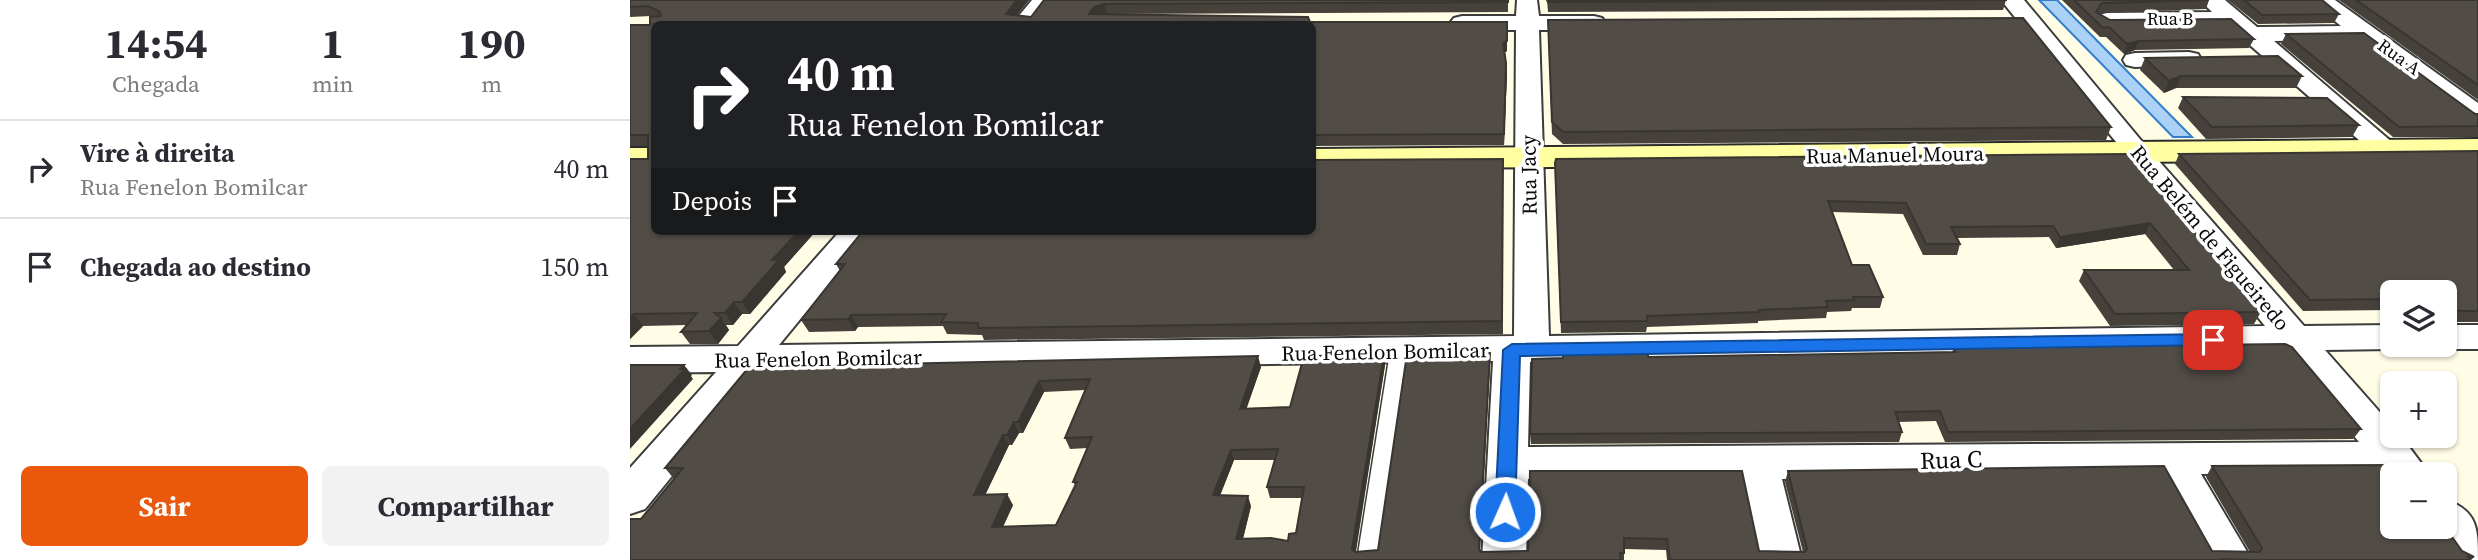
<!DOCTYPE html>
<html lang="pt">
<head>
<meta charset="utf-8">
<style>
  :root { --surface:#fff; --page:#f2f2f3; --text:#2b2b33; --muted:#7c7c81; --line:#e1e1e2; --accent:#ea580c }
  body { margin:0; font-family:"Source Serif 4",serif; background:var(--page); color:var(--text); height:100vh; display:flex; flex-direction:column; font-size:26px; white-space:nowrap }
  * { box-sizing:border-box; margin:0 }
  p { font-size:23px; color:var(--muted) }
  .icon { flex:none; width:38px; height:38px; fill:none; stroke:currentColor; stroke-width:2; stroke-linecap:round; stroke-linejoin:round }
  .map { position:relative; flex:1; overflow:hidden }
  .side { display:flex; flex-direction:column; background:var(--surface); width:630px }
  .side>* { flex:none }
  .guide { position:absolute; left:21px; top:21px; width:665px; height:214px; border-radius:10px; box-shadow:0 2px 5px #0004; background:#202124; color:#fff; overflow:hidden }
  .buttons { position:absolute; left:1750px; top:280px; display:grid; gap:14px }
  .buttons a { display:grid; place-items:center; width:77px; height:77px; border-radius:10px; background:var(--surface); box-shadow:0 2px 5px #0004; font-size:35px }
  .pin { position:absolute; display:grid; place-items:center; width:60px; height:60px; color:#fff; margin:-30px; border-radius:14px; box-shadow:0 4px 10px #0006 }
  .me { position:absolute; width:77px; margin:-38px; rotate:2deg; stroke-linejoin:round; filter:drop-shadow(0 0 5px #0008) }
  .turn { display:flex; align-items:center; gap:24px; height:147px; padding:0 21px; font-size:32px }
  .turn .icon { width:91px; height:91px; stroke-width:2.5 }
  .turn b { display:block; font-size:49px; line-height:60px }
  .then { display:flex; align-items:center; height:66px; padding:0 21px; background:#0003; gap:14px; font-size:26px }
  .eta { display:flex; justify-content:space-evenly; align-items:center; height:119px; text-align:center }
  .eta b { font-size:42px; font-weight:700; line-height:49px }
  .button { display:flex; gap:14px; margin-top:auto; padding:14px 21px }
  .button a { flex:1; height:80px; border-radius:10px; background:var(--accent); color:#fff; font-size:28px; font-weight:700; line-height:80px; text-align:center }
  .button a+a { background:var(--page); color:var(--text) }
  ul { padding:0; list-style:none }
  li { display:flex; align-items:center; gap:21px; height:98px; padding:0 21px; border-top:2px solid var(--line) }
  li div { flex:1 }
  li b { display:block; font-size:26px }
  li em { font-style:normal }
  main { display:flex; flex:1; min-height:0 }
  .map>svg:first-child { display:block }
</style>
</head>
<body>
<main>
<section class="side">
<div class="eta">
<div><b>14:54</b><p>Chegada</p></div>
<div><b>1</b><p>min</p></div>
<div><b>190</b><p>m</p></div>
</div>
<ul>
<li><svg class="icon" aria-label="right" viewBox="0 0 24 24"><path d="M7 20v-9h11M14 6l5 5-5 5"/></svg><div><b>Vire à direita</b><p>Rua Fenelon Bomilcar</p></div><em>40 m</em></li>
<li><svg class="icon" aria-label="arrive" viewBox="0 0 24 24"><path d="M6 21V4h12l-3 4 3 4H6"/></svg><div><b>Chegada ao destino</b></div><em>150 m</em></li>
</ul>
<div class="button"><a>Sair</a><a>Compartilhar</a></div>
</section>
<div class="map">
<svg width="1848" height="560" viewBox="0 0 1848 560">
  <rect width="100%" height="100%" fill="#fffde6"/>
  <!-- water -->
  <path fill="#abd2f6" stroke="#327ecd" stroke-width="2" d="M1409,0H1427L1562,137H1543Z"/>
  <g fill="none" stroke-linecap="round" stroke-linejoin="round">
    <!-- lane casing -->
    <g stroke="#3c3c3c" stroke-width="3">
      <path id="lane" d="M769,346L775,348L778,352L747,560H727L760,352L763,348Z"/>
    </g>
    <!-- street casing -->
    <g stroke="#3c3c3c" stroke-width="4">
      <path id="street" d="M402,0H425L405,24H382Z
        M887,0H907L909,16H964L972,18L976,23L972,28L964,30H909L919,336L1635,326L1371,0H1394L1514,144L1674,326L1762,325V345L1775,346L1762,349L1695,350L1762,426V436H1771L1794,467L1790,474H1762V479L1755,473L1571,474L1622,560H1577L1529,474L1152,479L1172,560H1128L1112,479H898L896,560H852L863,361L128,371L15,509L0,514V468L86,372L0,373V347L108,346L210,231H243L149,345L884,336L886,30H832L824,28L820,23L824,18L832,16H886ZM1654,351L1729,442L898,447L900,362L909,361Z
        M1570,0H1595L1627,27L1711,26L1679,0H1705L1848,103V123L1839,121L1730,40L1644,41L1770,149L1766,155L1756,157L1746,155L1598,26L1477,27L1469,25L1465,20L1469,15L1477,13L1582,12Z
        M1559,52L1568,54L1571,59L1568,64L1505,67L1496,65L1493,60L1496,55L1505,53Z
        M1815,325H1848V349H1815L1802,346L1815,345Z
        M1815,500C1848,510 1848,530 1848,560H1824L1800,529L1799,527H1815Z"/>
    </g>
    <!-- secondary casing -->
    <g stroke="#2b2b2b" stroke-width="4">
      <path id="secondary" d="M1848,139V159L682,169V149Z
        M0,148H24V168H0Z"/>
    </g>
    <!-- lane -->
    <use href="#lane" fill="#fff" fill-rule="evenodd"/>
    <!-- street -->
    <use href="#street" fill="#fff" fill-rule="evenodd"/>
    <!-- secondary -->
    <use href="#secondary" fill="#ffffa1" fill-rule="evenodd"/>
  </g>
  <!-- wall -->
  <path fill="#47413c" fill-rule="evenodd" d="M0,0H399L387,15L401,17L414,0H878V12L479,14L680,22L877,51L875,52L877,73L874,145L682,146V24H24V231H186L154,267L156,272L120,314H112L103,325H96L99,330L88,344H60L51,332L57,325L13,326L0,339V159H18V146H0V25H20L21,16L0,17Z
    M917,0H1376L1373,10L918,12Z
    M1432,0H1579L1576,9L1468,13L1480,20L1624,39L1619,48L1505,50L1494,54L1476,37H1470Z
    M1598,0H1692L1709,14L1704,23L1628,24Z
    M1709,0H1848V100Z
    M918,32L1481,127L1476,140L933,144L922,134Z
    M1656,34L1848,114V137H1763L1651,44Z
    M1515,58L1672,76L1666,88H1546L1534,93L1510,70Z
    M1553,97L1729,125L1722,137L1576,139L1548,108Z
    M1848,151V322H1815V292H1762V310L1673,311L1545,164L1549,154Z
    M1500,154L1631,312L1624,324L1480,326L1449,281L1454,270H1544L1515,234L1426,248L1419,237L1327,238L1330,244L1327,255H1293L1273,214L1202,212L1222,265L1253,297L1250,308H1222L1221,311L1197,312L1196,318L1128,321V323L1017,327L1016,332L931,333L925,174Z
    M873,159V334L354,340L352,335L317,334L313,326L228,327L225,331L179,332L171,320L210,271L206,264Z
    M1324,348L1731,429L1723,439L1315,442L1306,421L1268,422L1272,432L1269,442L901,444L900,434L1018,357L1322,352Z
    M754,355L755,365L726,552L748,550L860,364L850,551L851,552L898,551L900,471L1129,551L1173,552L1155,482L1158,471L1582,551L1620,552L1576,477L1582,466L1832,551L1844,557L1841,560H1037L1036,550L994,549V560H0L11,519L44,479L35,468L119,367H631L616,408L660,407ZM455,390L435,438L440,449L458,448L443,482L445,485L426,525L373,527L383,505L355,495L379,445H382L389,433H393L414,392ZM604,460H645L637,487L640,498H673L666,533L658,541L613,539L621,506L590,495Z"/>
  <!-- shaded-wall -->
  <path fill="#393531" d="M387,0H399L379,24L376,14Z
    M474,4L477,14H459L464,7Z
    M877,22V51L874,53L873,43Z
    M1509,41L1505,50L1494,54L1497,44Z
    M876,63L877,73L874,145V134Z
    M1551,76L1546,88L1534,93L1539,81Z
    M1520,223L1515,234L1426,248L1430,237Z
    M169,231H186L154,267L156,272L120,314L112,302L142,260Z
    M104,302L112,314L103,325L95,313Z
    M4,314L13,326L0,339V317Z
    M221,315L228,327L225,331L218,319Z
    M91,318L99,330L88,344L79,331Z
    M860,353V364L849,560V549Z
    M754,355L755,365L724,560L722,549Z
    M628,356L631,367L613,419L610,409Z
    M54,365L62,375L61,376L63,379L0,449V429Z
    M409,381L414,392L393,433L388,422Z
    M384,422L389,433L382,445L377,435Z
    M373,435L379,445L350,506L344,495Z
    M601,450L604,460L586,506L583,495Z
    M377,494L383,505L368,537L362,527Z
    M618,496L621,506L610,550L606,539Z"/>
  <!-- building -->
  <path fill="#524c46" stroke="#393531" stroke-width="2" fill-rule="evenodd" d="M0,0H387L376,14L401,17L414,0H878V2L474,4L464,7L459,14L678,17L680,22H877V41L873,43L876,63L874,134L682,135V24H24V231H169L142,260H149L112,302H104L95,313H85L91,318L79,331L51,332L67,313L4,314L0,317V159H18V135H0V25H20V17L31,16L30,12L18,6L0,7Z
    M917,0H1377L918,2Z
    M1444,0H1579L1472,3L1466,12L1480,20L1601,19L1624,39L1509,41L1497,44L1479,27L1473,28Z
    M1614,0H1692L1709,14L1632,15Z
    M1726,0H1848V85Z
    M1393,18L1481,127L933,132L922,122L918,20Z
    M1734,33L1845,114H1848V126L1769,127L1656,34Z
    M1648,56L1672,76H1551L1539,81L1515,58Z
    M1553,97L1697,98L1729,125L1582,127Z
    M1848,151V311H1836L1815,310V292H1762V299L1680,300L1549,154Z
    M1500,154L1631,312L1485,314L1454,270H1559L1520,223L1430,237L1423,226L1321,227L1330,244H1296L1276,203L1198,201L1222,265H1239L1253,297H1223L1224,300L1196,301L1198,307L1129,310L1130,312L1017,316V321L931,322L925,163L926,159Z
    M873,159L872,321L348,328V323L311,322L316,314L221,315L218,319L171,320L215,264H206L233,231H682V160Z
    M1655,344L1662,347L1731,429L1318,432L1310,411L1265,412L1272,432L900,434L902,359L933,358V353L1018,352V357L1326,352L1324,348Z
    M860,353L849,549L851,552L898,551L900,471H1112L1129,551L1175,552L1177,549L1158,471L1534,466L1582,551L1630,552L1632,548L1582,466L1763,465L1771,474H1762V527H1815L1832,551L1844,557H1838L1840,560H1624L1593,559L1594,560H1040L1037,539L994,538V553H990L991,560H0V519H11L53,468H35L119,367L628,356L610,409L660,407L674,356L754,355L722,549L725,552L748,550L777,354ZM460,379L435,438L462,437L443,482H447L426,525L362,527L377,494L344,495L373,435H377L384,422H388L409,381ZM648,449L637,487H674L666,533L659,534L658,541L641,538L606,539L618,496L583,495L601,450Z
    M0,365H54L50,369H55L0,429Z"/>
  <!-- route -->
  <path fill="#1a73e8" stroke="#114b97" stroke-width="2" d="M1583,334L1592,340L1583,345L890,356L885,512L882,518H868L865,512L873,350L882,344Z"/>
  <g text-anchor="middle" stroke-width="7" stroke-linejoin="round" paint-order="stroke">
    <!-- far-street labels -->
    <g font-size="18" fill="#090909" stroke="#fff">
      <text x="1540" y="25">Rua B</text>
      <text transform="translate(1769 57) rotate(36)" y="6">Rua A</text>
    </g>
    <!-- street labels -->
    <g font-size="21" fill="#090909" stroke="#fff">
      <text transform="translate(1265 155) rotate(-1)" y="7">Rua Manuel Moura</text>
      <text transform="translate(899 175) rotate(-91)" y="7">Rua Jacy</text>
      <text transform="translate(1580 238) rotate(50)" y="7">Rua Belém de Figueiredo</text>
      <text transform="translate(755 352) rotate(-1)" y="7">Rua Fenelon Bomilcar</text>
      <text transform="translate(188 359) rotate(-1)" y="7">Rua Fenelon Bomilcar</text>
    </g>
    <!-- near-street labels -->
    <g font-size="24" fill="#090909" stroke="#fff">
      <text transform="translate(1321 460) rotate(-2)" y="8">Rua C</text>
    </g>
  </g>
</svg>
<div class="buttons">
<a><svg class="icon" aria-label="layers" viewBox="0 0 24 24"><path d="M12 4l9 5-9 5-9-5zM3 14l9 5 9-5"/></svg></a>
<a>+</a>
<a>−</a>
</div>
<div class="pin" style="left:1583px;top:340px;background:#d93025"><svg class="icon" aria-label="arrive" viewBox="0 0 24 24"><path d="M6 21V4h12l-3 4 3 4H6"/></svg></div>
<svg class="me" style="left:875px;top:512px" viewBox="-20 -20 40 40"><circle r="17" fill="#1a73e8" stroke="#fff" stroke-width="3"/><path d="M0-11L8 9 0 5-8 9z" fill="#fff"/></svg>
<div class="guide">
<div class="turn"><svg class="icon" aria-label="right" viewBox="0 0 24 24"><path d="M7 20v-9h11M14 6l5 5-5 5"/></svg><div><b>40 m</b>Rua Fenelon Bomilcar</div></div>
<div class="then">Depois<svg class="icon" aria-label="arrive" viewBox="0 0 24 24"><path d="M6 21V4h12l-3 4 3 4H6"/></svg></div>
</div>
</div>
</main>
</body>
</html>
